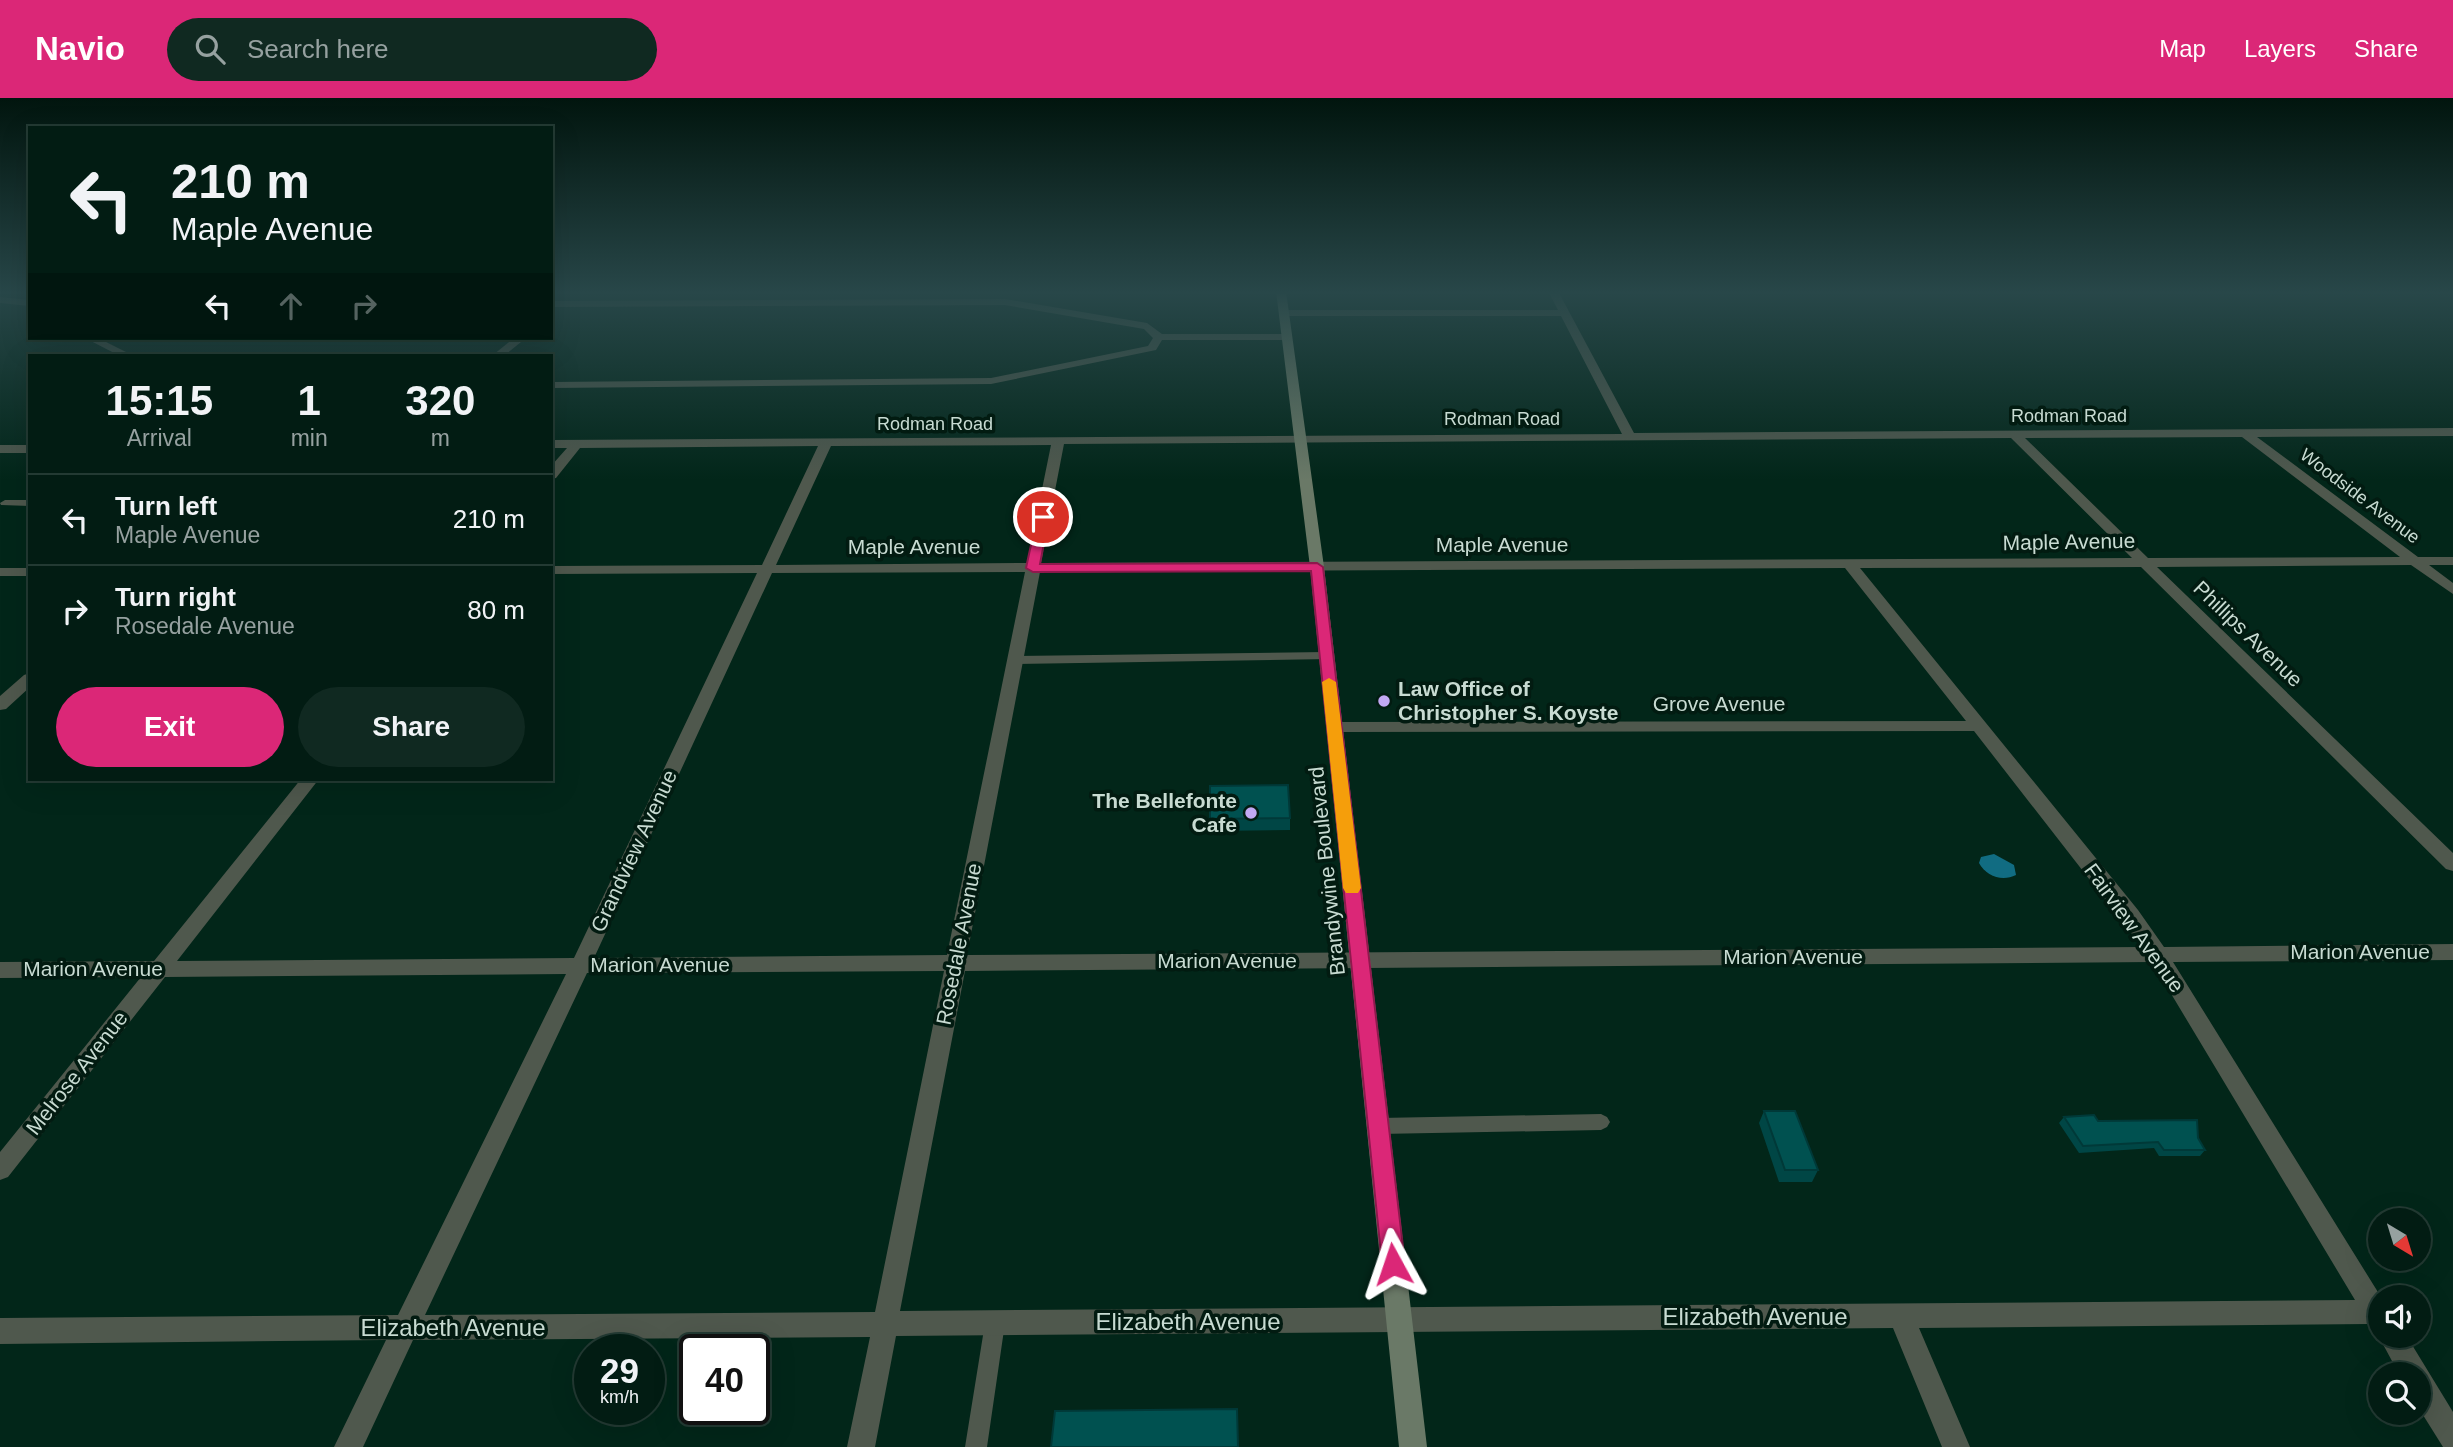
<!DOCTYPE html>
<html lang="en">
<head>
<meta charset="utf-8">
<style>
  :root { --surface:#021c13; --page:#102921; --text:#f1f3f6; --muted:#96a1a0; --line:#233a33; --accent:#db2777 }
  body { margin:0; font-family:Arial,sans-serif; background:var(--page); color:var(--text); height:100vh; display:flex; flex-direction:column; font-size:26px; white-space:nowrap }
  * { box-sizing:border-box; margin:0 }
  p { font-size:23px; color:var(--muted) }
  .icon { flex:none; width:38px; height:38px; fill:none; stroke:currentColor; stroke-width:2; stroke-linecap:round; stroke-linejoin:round }
  .map { position:relative; flex:1; overflow:hidden }
  .panel { position:absolute; left:28px; top:256px; width:525px; height:427px; display:flex; flex-direction:column; background:var(--surface); border-radius:0px; box-shadow:0 7px 28px #0002,0 0 0 2px var(--line) }
  .panel>* { flex:none }
  .hud { position:absolute; left:28px; top:28px; width:525px; height:214px; border-radius:0px; box-shadow:0 7px 28px #0002,0 0 0 2px var(--line); background:#021c13; color:var(--text); overflow:hidden }
  .needle { width:46px; rotate:142deg }
  .buttons { position:absolute; left:2368px; top:1110px; display:grid; gap:14px }
  .buttons a { display:grid; place-items:center; width:63px; height:63px; border-radius:50%; background:var(--surface); box-shadow:0 7px 28px #0002,0 0 0 2px var(--line); font-size:35px }
  .speed { position:absolute; left:574px; top:1236px; display:flex; gap:14px; font-size:35px; font-weight:700; text-align:center }
  .speed>* { display:grid; place-content:center; width:91px; height:91px; border-radius:50%; background:var(--surface); box-shadow:0 7px 28px #0002,0 0 0 2px var(--line); line-height:1 }
  .speed small { font-size:18px; font-weight:400 }
  .speed .limit { border:4px solid #111; border-radius:10px; background:#fff; color:#111 }
  .pin { position:absolute; display:grid; place-items:center; width:60px; height:60px; color:#fff; margin:-30px; border:4px solid #fff; border-radius:50%; box-shadow:0 2px 7px #0007 }
  .me { position:absolute; width:77px; margin:-38px; rotate:355deg; stroke-linejoin:round; filter:drop-shadow(0 0 5px #0008) }
  .turn { display:flex; align-items:center; gap:24px; height:147px; padding:0 28px; font-size:32px }
  .turn .icon { width:91px; height:91px; stroke-width:2.5 }
  .turn b { display:block; font-size:49px; line-height:60px }
  .lanes { display:flex; align-items:center; height:66px; padding:0 28px; background:#0003; justify-content:center; gap:35px; direction:ltr }
  .lanes .off { opacity:.35 }
  .eta { display:flex; justify-content:space-evenly; align-items:center; height:119px; text-align:center }
  .eta b { font-size:42px; font-weight:800; line-height:49px }
  .action { display:flex; gap:14px; margin-top:auto; padding:14px 28px }
  .action a { flex:1; height:80px; border-radius:42px; background:var(--accent); color:#fff; font-size:28px; font-weight:800; line-height:80px; text-align:center }
  .action a+a { background:var(--page); color:var(--text) }
  ul { padding:0; list-style:none }
  li { display:flex; align-items:center; gap:21px; height:91px; padding:0 28px; border-top:2px solid var(--line) }
  li div { flex:1 }
  li b { display:block; font-size:26px }
  li em { font-style:normal }
  header { display:flex; align-items:center; gap:42px; box-sizing:border-box; height:98px; padding:0 35px; background:var(--accent); color:#fff }
  header strong { font-size:33px }
  nav { display:flex; gap:38px; margin-inline-start:auto; font-size:24px }
  .search { width:490px; height:63px; background:var(--page); display:flex; align-items:center; gap:18px; box-sizing:border-box; padding:0 24px; border-radius:38px; color:var(--muted); font-size:26px }
  .map>svg:first-child { display:block }
</style>
</head>
<body>
<header>
<strong>Navio</strong>
<div class="search"><svg class="icon" aria-label="search" viewBox="0 0 24 24"><circle cx="10" cy="10" r="6"/><path d="M15 15l6 6"/></svg>Search here</div>
<nav><a>Map</a><a>Layers</a><a>Share</a></nav>
</header>
<div class="map">
<svg width="2453" height="1349" viewBox="0 0 2453 1349">
  <rect width="100%" height="100%" fill="#022619"/>
  <!-- water -->
  <path fill="#116c82" d="M1994,756L2014,767L2016,777C2002,784 1986,778 1979,765L1981,759Z"/>
  <g fill="none" stroke-linecap="round" stroke-linejoin="round">
    <!-- lane -->
    <path fill="#4f584d" fill-rule="evenodd" d="M5,402H30V408L1,407L0,405Z
      M1326,554L1332,558L1330,561L1015,566L1009,562L1015,558Z
      M1601,1016L1607,1019L1610,1024L1607,1029L1601,1032L1379,1036L1372,1033L1370,1028L1372,1023L1379,1020Z
      M995,1215L1002,1218L1005,1225L987,1349H965L985,1225L988,1218Z"/>
    <!-- street -->
    <path fill="#4f584d" fill-rule="evenodd" d="M1548,193H1558L1634,335L2453,330V338L2257,339L2418,459H2453V467H2429L2453,485V496L2411,467L2157,469L2453,755V773L2446,771L2141,469L1860,470L2138,812L2164,849L2453,846V862L2173,864L2381,1199L2380,1237H2406L2453,1314V1349H2443L2418,1309V1276H2399L2378,1237L2380,1232L2369,1226L1919,1230L1970,1349H1942L1893,1230L896,1238L875,1349H847L870,1239L413,1242L363,1349H334L386,1242L0,1246V1220L398,1217L566,876L165,879L8,1079L0,1082V1054L141,879L0,880V864L154,863L301,681H319L177,863L574,860L757,475L551,476V468L762,467L818,348L580,350L556,380L551,381V368L567,350H551V342L1622,336L1561,218H1284L1279,215L1284,212H1558ZM2242,339L2400,459L2148,460L2025,340ZM2011,340L2132,460L1041,465L1064,346ZM1051,347L1027,465L776,467L831,348ZM1845,470L1966,623L1334,624L1326,629L1334,634L1974,633L2142,849L967,857L1040,474ZM1025,474L947,857L594,860L772,475ZM2152,864L2355,1202L900,1213L965,873ZM944,873L875,1214L425,1217L587,875Z
      M0,199L30,202V208L0,205Z
      M1005,201L1147,225L1162,236H1287L1292,239L1287,242H1162L1156,252L991,286L551,290V284L991,280L1148,248L1153,240L1144,231L1005,207L551,209V203Z
      M85,240H98L132,257H118Z
      M514,240H526L505,257H493Z
      M0,347H30V355H0Z
      M0,470H30V478H0Z
      M30,575V589L6,611L0,612V598L24,577Z"/>
    <!-- secondary -->
    <path fill="#6a7967" fill-rule="evenodd" d="M1276,193H1286L1324,469L1427,1349H1399L1310,469Z"/>
  </g>
  <!-- wall -->
  <path fill="#004645" d="M1210,688L1290,720V732L1210,733Z
    M1764,1013L1818,1072L1812,1084H1779L1759,1025Z
    M2064,1019L2098,1023L2198,1040L2205,1052L2200,1058H2159L2154,1050L2079,1055L2059,1025Z"/>
  <!-- building -->
  <path fill="#005150" stroke="#003938" stroke-width="2" d="M1288,687L1290,720L1210,721V688Z
    M1764,1013H1795L1818,1072H1785Z
    M2094,1017L2098,1023L2197,1022L2198,1040L2205,1052H2164L2158,1044L2083,1048L2064,1019Z
    M1237,1311L1238,1349H1051L1055,1313Z"/>
  <!-- sky -->
  <linearGradient id="sky" x2="0" y2="1"><stop stop-color="#01150e"/><stop offset="0.51" stop-color="#284749"/><stop offset="1" stop-color="#284749" stop-opacity="0"/></linearGradient>
  <rect width="2453" height="382" fill="url(#sky)"/>
  <!-- route -->
  <path fill="#db2777" stroke="#8e194d" stroke-width="2" d="M1043,415L1049,419L1040,466L1317,465L1323,469L1405,1166L1401,1174L1393,1177L1385,1174L1382,1166L1311,473L1033,474L1026,470L1037,419Z"/>
  <!-- slow -->
  <path fill="#f59e0b" d="M1329,580L1336,584L1361,790L1358,795H1346L1343,790L1322,584Z"/>
  <!-- markers -->
  <g fill="#c2a8f3" stroke="#021b11" stroke-width="2.5">
    <circle cx="1384" cy="603" r="7"/>
    <circle cx="1251" cy="715" r="7"/>
  </g>
  <g text-anchor="middle" stroke-width="7" stroke-linejoin="round" paint-order="stroke">
    <!-- far-street labels -->
    <g font-size="18" fill="#c8dbd2" stroke="#021b11">
      <text x="2069" y="324">Rodman Road</text>
      <text x="1502" y="327">Rodman Road</text>
      <text x="935" y="332">Rodman Road</text>
      <text transform="translate(2360 398) rotate(37)" y="6">Woodside Avenue</text>
    </g>
    <!-- street labels -->
    <g font-size="21" fill="#c8dbd2" stroke="#021b11">
      <text transform="translate(2069 444) rotate(-1)" y="7">Maple Avenue</text>
      <text x="1502" y="454">Maple Avenue</text>
      <text x="914" y="456">Maple Avenue</text>
      <text transform="translate(2248 536) rotate(44)" y="7">Phillips Avenue</text>
      <text x="1719" y="613">Grove Avenue</text>
      <text transform="translate(634 753) rotate(-65)" y="7">Grandview Avenue</text>
      <text transform="translate(1327 773) rotate(-96)" y="7">Brandywine Boulevard</text>
      <text transform="translate(2134 830) rotate(54)" y="7">Fairview Avenue</text>
      <text transform="translate(959 846) rotate(-79)" y="7">Rosedale Avenue</text>
      <text x="2360" y="861">Marion Avenue</text>
      <text x="1793" y="866">Marion Avenue</text>
      <text x="1227" y="870">Marion Avenue</text>
      <text x="660" y="874">Marion Avenue</text>
      <text x="93" y="878">Marion Avenue</text>
      <text transform="translate(77 975) rotate(-52)" y="7">Melrose Avenue</text>
    </g>
    <!-- poi labels -->
    <g font-size="21" font-weight="bold" fill="#c8dbd2" stroke="#021b11" text-anchor="start">
      <text x="1398" y="598">Law Office of<tspan x="1398" dy="24">Christopher S. Koyste</tspan></text>
      <text x="1237" y="710" text-anchor="end">The Bellefonte<tspan x="1237" dy="24">Cafe</tspan></text>
    </g>
    <!-- near-street labels -->
    <g font-size="24" fill="#c8dbd2" stroke="#021b11">
      <text x="1755" y="1227">Elizabeth Avenue</text>
      <text x="1188" y="1232">Elizabeth Avenue</text>
      <text x="453" y="1238">Elizabeth Avenue</text>
    </g>
  </g>
</svg>
<div class="buttons">
<a><svg class="needle" viewBox="-14 -14 28 28"><path d="M0-13l5 13h-10z" fill="#e53935"/><path d="M0 13l5-13h-10z" fill="#96a1a0"/></svg></a>
<a><svg class="icon" aria-label="sound" viewBox="0 0 24 24"><path d="M4 9h4l5-4v14l-5-4H4zM17 9q2 3 0 6"/></svg></a>
<a><svg class="icon" aria-label="search" viewBox="0 0 24 24"><circle cx="10" cy="10" r="6"/><path d="M15 15l6 6"/></svg></a>
</div>
<div class="speed"><div>29<small>km/h</small></div><div class="limit">40</div></div>
<div class="pin" style="left:1043px;top:419px;background:#d93025"><svg class="icon" aria-label="arrive" viewBox="0 0 24 24"><path d="M6 21V4h12l-3 4 3 4H6"/></svg></div>
<svg class="me" style="left:1393px;top:1166px" viewBox="-20 -20 40 40"><path d="M0-17L14 15 0 8-14 15z" fill="#db2777" stroke="#fff" stroke-width="4"/></svg>
<div class="hud">
<div class="turn"><svg class="icon" aria-label="left" viewBox="0 0 24 24"><path d="M17 20v-9H6M10 6l-5 5 5 5"/></svg><div><b>210 m</b>Maple Avenue</div></div>
<div class="lanes"><svg class="icon" aria-label="left" viewBox="0 0 24 24"><path d="M17 20v-9H6M10 6l-5 5 5 5"/></svg><svg class="icon off" aria-label="ahead" viewBox="0 0 24 24"><path d="M12 20V5M6 11l6-6 6 6"/></svg><svg class="icon off" aria-label="right" viewBox="0 0 24 24"><path d="M7 20v-9h11M14 6l5 5-5 5"/></svg></div>
</div>
<section class="panel">
<div class="eta">
<div><b>15:15</b><p>Arrival</p></div>
<div><b>1</b><p>min</p></div>
<div><b>320</b><p>m</p></div>
</div>
<ul>
<li><svg class="icon" aria-label="left" viewBox="0 0 24 24"><path d="M17 20v-9H6M10 6l-5 5 5 5"/></svg><div><b>Turn left</b><p>Maple Avenue</p></div><em>210 m</em></li>
<li><svg class="icon" aria-label="right" viewBox="0 0 24 24"><path d="M7 20v-9h11M14 6l5 5-5 5"/></svg><div><b>Turn right</b><p>Rosedale Avenue</p></div><em>80 m</em></li>
</ul>
<div class="action"><a>Exit</a><a>Share</a></div>
</section>
</div>
</body>
</html>
